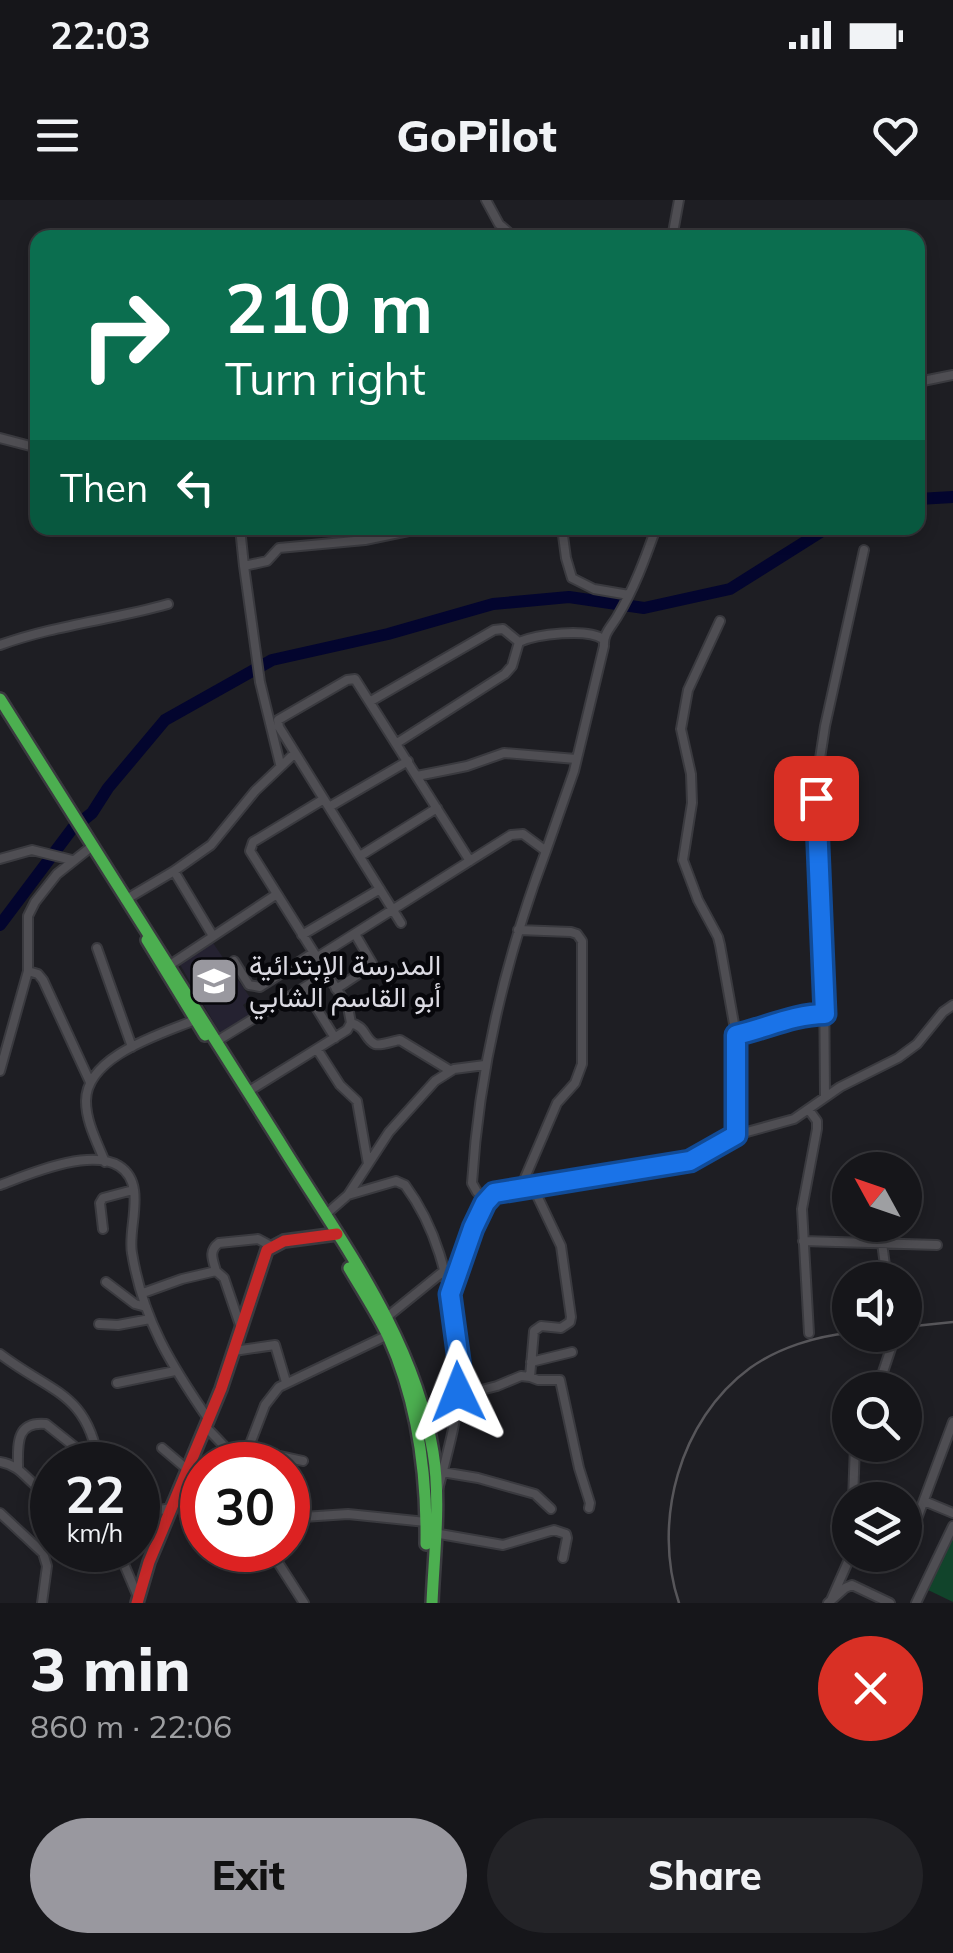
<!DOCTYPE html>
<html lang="en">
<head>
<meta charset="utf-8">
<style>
  :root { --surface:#16161a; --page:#232327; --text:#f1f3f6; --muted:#9e9fa2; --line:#353539; --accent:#99989f }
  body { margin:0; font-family:Mulish,Vazirmatn,sans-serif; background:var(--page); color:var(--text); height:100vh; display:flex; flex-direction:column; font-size:38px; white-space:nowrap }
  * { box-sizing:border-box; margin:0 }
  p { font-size:32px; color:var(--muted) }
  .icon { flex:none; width:55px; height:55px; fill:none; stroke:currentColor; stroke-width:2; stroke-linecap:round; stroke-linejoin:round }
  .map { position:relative; height:1403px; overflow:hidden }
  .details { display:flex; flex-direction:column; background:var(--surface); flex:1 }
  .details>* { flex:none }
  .banner { position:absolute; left:30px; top:30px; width:895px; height:305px; border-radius:20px; box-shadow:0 5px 15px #0003,0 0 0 2px var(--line); background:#0b6e4f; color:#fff; overflow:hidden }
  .needle { width:65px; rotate:310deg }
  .controls { position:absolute; left:832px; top:952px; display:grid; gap:20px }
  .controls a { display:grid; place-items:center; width:90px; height:90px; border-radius:50%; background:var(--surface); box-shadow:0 5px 15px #0003,0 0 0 2px var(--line); font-size:50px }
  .speed { position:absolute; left:30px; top:1242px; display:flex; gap:20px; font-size:50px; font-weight:700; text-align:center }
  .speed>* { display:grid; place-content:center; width:130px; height:130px; border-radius:50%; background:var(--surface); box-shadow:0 5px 15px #0003,0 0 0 2px var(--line); line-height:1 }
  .speed small { font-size:25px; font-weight:400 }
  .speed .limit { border:15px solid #d22; background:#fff; color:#111 }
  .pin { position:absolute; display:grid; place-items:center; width:85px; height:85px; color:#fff; margin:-42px; border-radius:20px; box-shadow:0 5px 15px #0006 }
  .me { position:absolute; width:110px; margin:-55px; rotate:358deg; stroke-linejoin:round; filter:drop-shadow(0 0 8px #0008) }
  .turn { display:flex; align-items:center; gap:35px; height:210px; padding:0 30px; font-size:45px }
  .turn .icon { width:130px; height:130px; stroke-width:2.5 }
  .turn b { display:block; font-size:70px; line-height:85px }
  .then { display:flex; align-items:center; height:95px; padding:0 30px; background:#0003; gap:20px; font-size:38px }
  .round { display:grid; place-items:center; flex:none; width:105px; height:105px; border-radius:52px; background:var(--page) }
  .head { display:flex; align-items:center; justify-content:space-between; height:170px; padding:0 30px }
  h1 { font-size:60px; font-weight:800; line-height:75px }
  .button { display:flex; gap:20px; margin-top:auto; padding:20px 30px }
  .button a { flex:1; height:115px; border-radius:60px; background:var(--accent); color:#111; font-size:40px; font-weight:800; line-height:115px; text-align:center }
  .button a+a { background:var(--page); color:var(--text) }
  .status { display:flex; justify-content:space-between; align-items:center; height:70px; padding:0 50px; background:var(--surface); direction:ltr }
  .status svg { height:28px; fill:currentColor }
  header { display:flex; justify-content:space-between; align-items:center; height:130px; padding:0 30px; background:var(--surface); font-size:45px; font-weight:800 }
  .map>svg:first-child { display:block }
</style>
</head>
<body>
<div class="status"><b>22:03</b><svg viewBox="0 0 49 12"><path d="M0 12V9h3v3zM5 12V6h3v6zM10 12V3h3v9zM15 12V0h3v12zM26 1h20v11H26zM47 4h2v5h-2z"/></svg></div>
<header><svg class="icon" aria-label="menu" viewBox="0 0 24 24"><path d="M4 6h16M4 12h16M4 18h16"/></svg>GoPilot<svg class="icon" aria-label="heart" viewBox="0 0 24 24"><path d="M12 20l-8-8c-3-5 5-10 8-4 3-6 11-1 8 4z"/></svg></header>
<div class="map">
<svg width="953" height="1403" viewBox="0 0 953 1403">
  <rect width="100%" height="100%" fill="#1e1e23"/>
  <!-- built -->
  <path fill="#252231" d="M211,740L251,799L243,805L251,818L222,836L179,763Z"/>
  <!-- green -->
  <path fill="#11442b" d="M953,1338V1402L928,1390Z"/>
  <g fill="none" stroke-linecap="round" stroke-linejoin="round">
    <!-- river -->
    <path stroke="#03052e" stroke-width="12" d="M918,299L953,297
      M0,725L72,629L92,613L108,588L165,520L272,460L388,434L493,404L569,397L644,408L730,389L827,328"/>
    <!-- street casing -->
    <g stroke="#3a3a3f" stroke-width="12">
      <path id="street" d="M486,0L499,24L515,38
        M672,38L679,0
        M918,182L953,175
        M0,238L38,248
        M240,328L244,366L267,361L279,348L365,340L423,328
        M562,328L566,358L572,378L594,389L629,395
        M244,366L260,482L280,564
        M720,421L688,490L681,529L691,574L692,603L683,660L698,700L718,737L720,745L736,835V935
        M519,442C537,434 587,428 603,439
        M0,445C55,425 112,420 168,404
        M371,501L494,430L503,429L519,442
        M397,543L505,474L512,466L519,442
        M417,576L467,566L504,553L576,559
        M324,599L253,642L250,651L348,807L351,823C367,827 364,839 375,844C381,846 393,841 400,840L451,871
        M329,607L408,561
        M546,651L574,571L604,446C603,434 611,427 617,417C634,389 645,359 656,328
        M360,656L437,608
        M0,659L32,650L72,660
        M174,671L213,736
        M125,700L174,671L211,645L255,591L295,553
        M401,723L279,527L278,520L347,480L355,479L470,661
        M518,730L571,732L577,734L582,741V864L575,883L557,903L521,987
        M302,735L380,689
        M97,748L132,847
        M316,758L511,635L523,634L546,651C506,757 479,869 472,983L477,992L482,994L690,961L736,935L794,919L840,887L898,858L917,844L943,812L953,805
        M234,761L249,785L260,787L313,753
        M170,765L277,694
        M28,771L38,774L43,780L90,882
        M304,788L335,838
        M336,789L371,766L372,763L355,734
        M736,835C766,828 794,814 825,814
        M217,841L326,774
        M317,849L340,885L357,901L368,964
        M0,871L28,771V716L35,702L57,674L91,647
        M249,891L347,830L351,823
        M825,897L824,768L815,619L817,578L825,526L864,350
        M105,962C97,942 86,922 86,901C86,856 161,834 195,820
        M0,985C30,974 89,948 119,966C148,984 127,1028 132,1053C143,1120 171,1165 209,1220
        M348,995L396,981L405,985C437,1028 448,1077 455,1129C458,1150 461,1170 459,1191C456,1224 446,1258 438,1290
        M325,1015L348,995L389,932L435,881L454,869L485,865
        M103,1029L100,1003L103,998L133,990
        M803,1041L937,1045
        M882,1043L887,1080
        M216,1071C213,1060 208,1051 219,1043L258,1039L271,1046
        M106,1082L135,1104L146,1107
        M143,1093L182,1079L216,1071L224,1078L241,1128
        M451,1094C462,1060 470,1021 493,993
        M387,1117L445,1070L460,1066
        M99,1124L118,1125L150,1119
        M809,1133L802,1009L817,929V921L809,910
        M234,1151L275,1145L286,1182
        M0,1154C51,1193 88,1192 99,1265
        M531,1162L572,1152
        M530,1177L534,1131L541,1126L561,1128L570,1122L571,1117L561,1046L532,985
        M117,1183L175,1171
        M877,1190L895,1136
        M458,1196L497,1186L521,1176L530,1177L538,1180H560L579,1268L590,1303L589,1308
        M206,1227L226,1248L234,1265
        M162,1248L188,1270
        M247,1249L303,1261
        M0,1262C25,1266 29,1288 52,1294
        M242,1265L265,1205L279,1187L388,1135
        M18,1268C18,1245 15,1221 46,1224L85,1255L99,1262
        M442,1272L478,1278L535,1294L551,1309
        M181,1285L202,1300
        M853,1300L855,1245
        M924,1301L953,1313
        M0,1313L43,1353L47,1366L42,1403
        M138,1314L171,1308
        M288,1318L348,1314L426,1322
        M915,1324L953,1222
        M434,1333L503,1345L554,1330L566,1334L567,1338L563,1358
        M118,1350L138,1397
        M270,1350L304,1403
        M832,1398L851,1355
        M828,1403L845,1388L852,1385L890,1403
        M916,1403L953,1326"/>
    </g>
    <!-- fast casing -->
    <g stroke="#3a3a3f" stroke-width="16">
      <path id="fast" d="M0,499C92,647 187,793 279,941C339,1039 414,1136 433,1252C441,1301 434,1354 432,1403
        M147,740L205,835
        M349,1068C362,1090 377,1113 388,1136C418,1202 427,1273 426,1344"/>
    </g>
    <!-- jam casing -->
    <g stroke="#3a3a3f" stroke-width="16">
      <path id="jam" d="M137,1403L149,1362L221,1189L267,1050L284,1041L337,1034"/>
    </g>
    <!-- street -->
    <use href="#street" stroke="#4f4e53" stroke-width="8"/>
    <!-- fast -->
    <use href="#fast" stroke="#4caf50" stroke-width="11"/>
    <!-- jam -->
    <use href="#jam" stroke="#c62828" stroke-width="11"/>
    <!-- rail -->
    <path stroke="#57565a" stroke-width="2.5" d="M905,1127L953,1122
      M679,1403C652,1322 679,1220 750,1168C778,1148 816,1136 850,1133"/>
  </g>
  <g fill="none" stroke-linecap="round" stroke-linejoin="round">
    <!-- route casing -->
    <g stroke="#114b97" stroke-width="25">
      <path id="route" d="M458,1192L460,1168L450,1094L473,1028L485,1003L494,993L690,961L736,935V835C766,828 795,814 825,814L816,598"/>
    </g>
    <!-- route -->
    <use href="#route" stroke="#1a73e8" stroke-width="18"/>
  </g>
  <!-- icons -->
  <defs>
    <g id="school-square" transform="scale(2.5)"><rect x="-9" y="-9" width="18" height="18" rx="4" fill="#99989f" stroke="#07070b"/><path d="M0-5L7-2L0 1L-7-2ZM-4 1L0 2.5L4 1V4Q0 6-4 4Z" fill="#fff"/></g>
  </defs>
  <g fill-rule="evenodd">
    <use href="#school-square" x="214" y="781"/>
  </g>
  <g text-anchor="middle" stroke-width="9" stroke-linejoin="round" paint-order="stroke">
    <!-- poi labels -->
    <g font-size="28" fill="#dbdae2" stroke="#07070b" text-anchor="start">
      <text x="249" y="775">المدرسة الإبتدائية<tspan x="249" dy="32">أبو القاسم الشابي</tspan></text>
    </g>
  </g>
</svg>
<div class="controls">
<a><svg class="needle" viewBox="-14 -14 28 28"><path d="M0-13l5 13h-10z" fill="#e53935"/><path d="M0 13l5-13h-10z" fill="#9e9fa2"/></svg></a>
<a><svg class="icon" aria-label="sound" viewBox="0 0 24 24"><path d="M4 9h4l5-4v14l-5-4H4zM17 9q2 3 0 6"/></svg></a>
<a><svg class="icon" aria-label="search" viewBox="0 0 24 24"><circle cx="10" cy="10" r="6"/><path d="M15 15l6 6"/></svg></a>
<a><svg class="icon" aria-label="layers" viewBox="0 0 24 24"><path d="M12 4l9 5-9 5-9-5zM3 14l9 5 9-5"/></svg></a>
</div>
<div class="speed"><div>22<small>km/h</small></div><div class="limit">30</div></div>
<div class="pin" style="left:816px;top:598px;background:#d93025"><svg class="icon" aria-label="arrive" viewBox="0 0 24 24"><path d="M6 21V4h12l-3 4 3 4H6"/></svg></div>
<svg class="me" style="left:458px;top:1192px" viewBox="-20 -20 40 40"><path d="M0-17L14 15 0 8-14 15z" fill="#1a73e8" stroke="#fff" stroke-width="4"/></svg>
<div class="banner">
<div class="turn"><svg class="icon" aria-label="right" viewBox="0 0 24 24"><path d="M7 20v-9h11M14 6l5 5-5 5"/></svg><div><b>210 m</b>Turn right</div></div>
<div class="then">Then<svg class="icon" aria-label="left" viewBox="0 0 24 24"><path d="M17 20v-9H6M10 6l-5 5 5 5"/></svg></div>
</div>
</div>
<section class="details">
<div class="head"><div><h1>3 min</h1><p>860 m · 22:06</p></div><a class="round" style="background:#d93025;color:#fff"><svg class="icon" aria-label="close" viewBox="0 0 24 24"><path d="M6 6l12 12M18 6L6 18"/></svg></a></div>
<div class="button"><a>Exit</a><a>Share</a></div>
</section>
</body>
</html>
